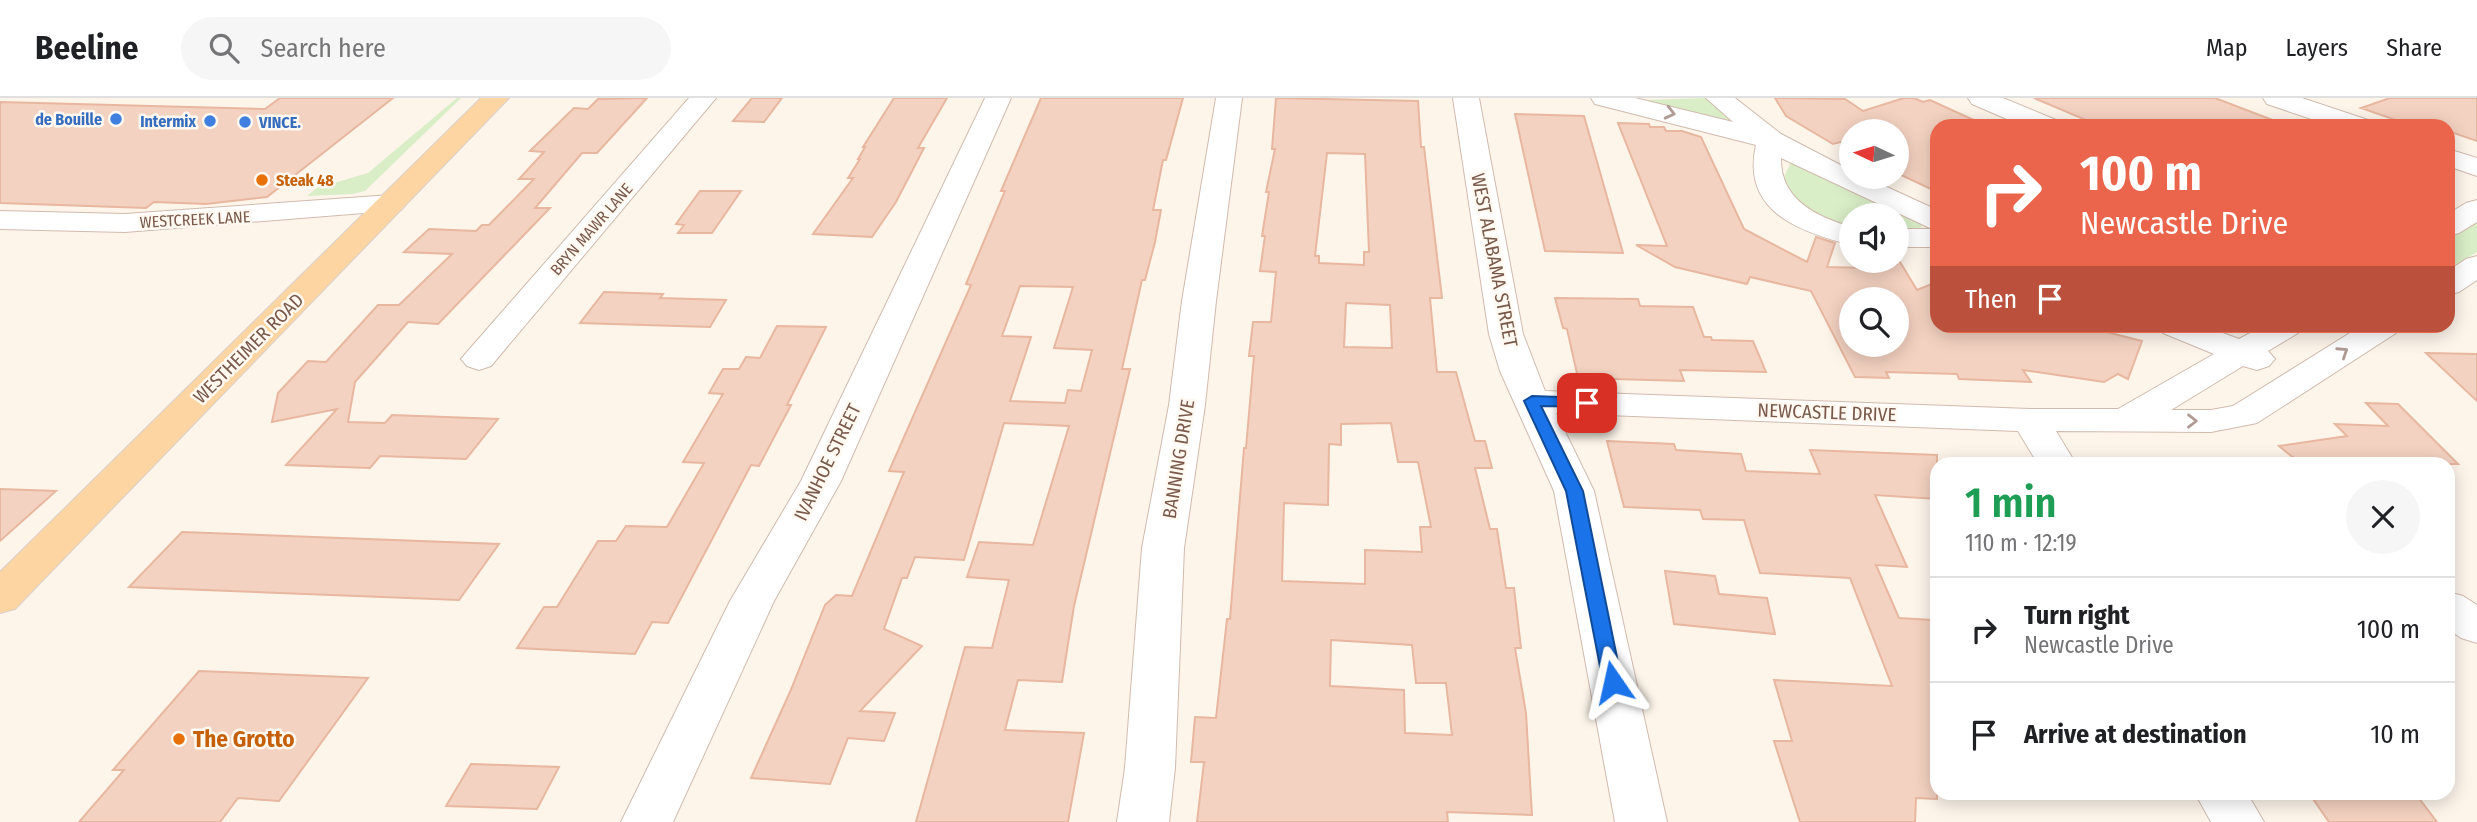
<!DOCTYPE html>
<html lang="en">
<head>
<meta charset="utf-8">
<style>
  :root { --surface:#fff; --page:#f6f6f6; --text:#202124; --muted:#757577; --line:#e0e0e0 }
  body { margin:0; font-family:"Fira Sans Condensed",sans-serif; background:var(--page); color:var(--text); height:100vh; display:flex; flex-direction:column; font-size:26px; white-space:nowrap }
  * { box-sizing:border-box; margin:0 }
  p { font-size:23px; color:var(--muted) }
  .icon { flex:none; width:38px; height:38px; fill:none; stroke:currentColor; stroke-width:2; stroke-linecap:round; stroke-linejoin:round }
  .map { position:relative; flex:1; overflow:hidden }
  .panel { position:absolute; left:1930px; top:359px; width:525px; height:343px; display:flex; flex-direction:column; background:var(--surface); border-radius:21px; box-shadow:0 4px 18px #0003 }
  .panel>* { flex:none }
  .banner { position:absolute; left:1930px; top:21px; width:525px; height:214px; border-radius:21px; box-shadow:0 4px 18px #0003; background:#ea654c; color:#fff; overflow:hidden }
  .needle { width:46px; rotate:274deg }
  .controls { position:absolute; left:1839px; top:21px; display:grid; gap:14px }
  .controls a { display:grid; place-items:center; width:70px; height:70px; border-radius:50%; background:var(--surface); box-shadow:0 4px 18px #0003; font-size:35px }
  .pin { position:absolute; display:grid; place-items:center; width:60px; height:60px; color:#fff; margin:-30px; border-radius:14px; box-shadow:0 4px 10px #0006 }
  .me { position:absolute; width:77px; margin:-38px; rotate:349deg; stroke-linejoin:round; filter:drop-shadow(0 0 5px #0008) }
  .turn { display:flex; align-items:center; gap:24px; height:147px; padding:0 35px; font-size:32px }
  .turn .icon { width:91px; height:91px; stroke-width:2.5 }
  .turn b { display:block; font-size:49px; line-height:60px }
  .then { display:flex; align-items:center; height:66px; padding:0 35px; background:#0003; gap:14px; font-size:26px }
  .round { display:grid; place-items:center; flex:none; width:74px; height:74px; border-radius:37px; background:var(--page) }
  .headline { display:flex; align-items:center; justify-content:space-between; height:119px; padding:0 35px }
  h1 { font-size:42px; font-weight:600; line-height:52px; color:#1e9e55 }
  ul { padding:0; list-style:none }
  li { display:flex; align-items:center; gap:21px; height:105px; padding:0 35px; border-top:2px solid var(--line) }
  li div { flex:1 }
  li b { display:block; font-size:26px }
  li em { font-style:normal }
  header { display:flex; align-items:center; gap:42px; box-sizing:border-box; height:98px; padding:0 35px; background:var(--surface); border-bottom:2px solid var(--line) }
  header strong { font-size:33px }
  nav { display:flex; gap:38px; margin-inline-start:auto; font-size:24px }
  .search { width:490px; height:63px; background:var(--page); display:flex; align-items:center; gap:18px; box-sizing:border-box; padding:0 24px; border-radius:38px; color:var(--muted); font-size:26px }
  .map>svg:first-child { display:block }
</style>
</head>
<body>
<header>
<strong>Beeline</strong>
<div class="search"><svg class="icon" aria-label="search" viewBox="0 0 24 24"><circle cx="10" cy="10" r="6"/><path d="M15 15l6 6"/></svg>Search here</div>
<nav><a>Map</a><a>Layers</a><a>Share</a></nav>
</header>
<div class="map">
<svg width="2477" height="724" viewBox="0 0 2477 724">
  <rect width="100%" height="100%" fill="#fdf5ea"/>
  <!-- green -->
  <path fill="#d9edc7" d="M457,0H461L365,93L352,96L307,98L317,90L368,75Z
    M1706,0L1733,25L1645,2Z
    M1791,64L1918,123L1922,129L1915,132H1897V117H1852L1851,129C1816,120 1799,114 1784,79Z
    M2477,124V154L2448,171V141Z"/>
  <!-- building -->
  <path fill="#f4d2c1" stroke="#e7b7a0" stroke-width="2" fill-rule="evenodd" d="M280,0H393L267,99L206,106L154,104L146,110L0,105V4L265,11Z
    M647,0L597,55H582L535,110H550L438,226L408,224L355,284L348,324L385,325L392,317L498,321L466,361L380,358L370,370L286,367L337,311L272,324L278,295L308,263L326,264L378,207H399L452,156L404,154L429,131L476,133L482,127H489L534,81H519L544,54L530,53L574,10L588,11L598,1Z
    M752,0H782L764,24L733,23Z
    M894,0H947L918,50H924L896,104L872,139L813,136L853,80H848L860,61H858L865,49H863Z
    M1041,0H1183L1166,62H1163L1153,112H1161L1155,144L1145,182H1142L1122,271H1130L1074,508L1062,584L1018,582L1005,632L1084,635L1068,724H916L965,549L992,550L1009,482L967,479L979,444L1033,447L1069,328L1004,325L964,462L915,459L907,480H902L884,531L922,548L860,613L895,615L884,643L848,640L830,686L751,680L790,594L825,507L836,497L852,498L904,374L889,373L971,187L966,186L1005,93H1001ZM1020,188L1073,189L1054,250L1092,252L1081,293L1068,292L1065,305L1010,303L1031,239L1002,238Z
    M1276,0L1418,3L1421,49H1424L1442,200H1430L1437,274H1456L1475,343H1485L1492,370H1475L1490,431H1497L1506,490H1514L1521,550H1515L1526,615L1532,717L1447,714L1448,724H1197L1204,664H1191L1195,619L1216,620L1227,521H1230L1244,350H1246L1254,258H1249L1253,224H1271L1276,174L1260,173L1265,138H1262L1269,94H1266L1275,51H1272ZM1327,55L1365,56L1369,154H1364V167L1319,165V158H1315ZM1346,205L1390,207L1392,250L1344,249ZM1391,325L1398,364H1418L1431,429H1420L1422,454L1365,452V486L1282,483L1284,405L1328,407L1329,346L1341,347V326ZM1331,542L1412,547L1416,585H1446L1452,637L1405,635L1404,592L1330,588Z
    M1775,0L1845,1L1863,13L1904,0H1914L1923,4L1930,2L1987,28H1937V94L1897,75V33H1852V41L1833,46L1786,18Z
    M2034,0H2215L2283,26L2100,28Z
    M2390,0H2477V43L2448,33V28H2413L2361,10Z
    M1515,16L1584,18L1623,155L1545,153Z
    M1618,25L1649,26L1650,29H1664L1666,33H1682L1701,39L1744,131L1807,164L1816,139L1835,145L1827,169L1869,170L1871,165L1897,166V159L1917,192L1937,184V228H2083L2142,243L2128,281L2118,276L2104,284L2023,272L2031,284L1959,281L1957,276L1886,274L1889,280L1855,279L1811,193L1750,179L1747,186L1675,169L1636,147L1667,148ZM1852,201H1897V247H1852Z
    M700,93H741L712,135H678L684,127L676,126Z
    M604,194L663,196L660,200L726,202L710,229L580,225Z
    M1555,200L1638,201L1640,208L1693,209L1704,239H1711L1712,242L1753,243L1766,274L1680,272L1684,283L1578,280L1567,231L1563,230Z
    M777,228L826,229L787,307H791L759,368L751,367L668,525L652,524L635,556L517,550L544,509H557L598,443H616L626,428L667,429L704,365L683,364L723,296L709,295L723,271H739L746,259L760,260Z
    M2426,255L2477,256V303Z
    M2366,305L2398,306L2458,366H2301L2279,348L2347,338L2335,326L2388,328Z
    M1607,343L1674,346L1676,352L1741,356L1746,373L1820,376L1810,352L1937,357V401L1875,397L1907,469L1876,467L1899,520L1932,522L1937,534V701L1916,700L1915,724H1800L1774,643H1792L1774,582L1892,588L1850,480L1760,475L1744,422L1703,421L1700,412L1624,409Z
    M0,391L56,393L0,443Z
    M182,434L499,446L459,502L129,489Z
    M1665,473L1715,478L1719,496L1767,500L1775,536L1674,526Z
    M199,573L368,580L279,703L238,700L220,724H79L124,672H113Z
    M471,666L559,669L537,711L446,708Z
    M2309,695H2415L2437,724H2329Z"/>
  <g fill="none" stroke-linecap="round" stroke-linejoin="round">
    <!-- minor casing -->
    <g stroke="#d1bbae" stroke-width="2">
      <path id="minor" d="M689,0H716L491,268L479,272L467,268L461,261L467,254Z
        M985,0H1011L841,383L774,503L673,724H621L730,503L801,383Z
        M1216,0H1242L1216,203L1205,307L1184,450L1175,670L1169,724H1117L1125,670L1142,450L1169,307L1182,203Z
        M1453,0H1479L1523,236L1545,293L2030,311H2118L2214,256L2163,235L2158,228H2204L2239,241L2263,228H2303L2298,235L2268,253L2275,261L2269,268L2257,272L2243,268L2171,312H2211L2233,308L2361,228H2401L2396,235L2257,325L2211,334L2056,333L2076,366H2038L2018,333L1556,315L1594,393L1667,724H1615L1554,393L1500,273L1489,236Z
        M1591,0H1635L1733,24L1706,0H1735L1781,36L1852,73V79H1865L1937,112V149H1897V131H1932L1781,60C1780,101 1816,119 1852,129V147C1799,134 1741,113 1756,47L1595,6Z
        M1968,0H2003L2056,22L2059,28H2023L1972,6Z
        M2263,0H2302L2368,22L2371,28H2332L2267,6Z
        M2448,51L2477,60V78L2448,68Z
        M391,97L401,100L406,106L401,112L125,134L0,131V113L125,116Z
        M2477,102V124L2459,135L2448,138V116L2466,105Z
        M2477,158V182L2459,194L2448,197V173L2466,161Z
        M2448,494L2463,498L2477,507V545L2461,540L2448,531Z
        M2195,695H2247L2264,724H2211Z"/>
    </g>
    <!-- major casing -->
    <g stroke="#dad1cd" stroke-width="2">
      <path id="major" d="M481,0H509L15,511L0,515V474Z"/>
    </g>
    <!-- minor -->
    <use href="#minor" fill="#fff" fill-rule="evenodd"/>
    <!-- major -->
    <use href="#major" fill="#fdd5a2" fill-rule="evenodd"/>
  </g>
  <!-- one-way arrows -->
  <defs><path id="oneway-chevron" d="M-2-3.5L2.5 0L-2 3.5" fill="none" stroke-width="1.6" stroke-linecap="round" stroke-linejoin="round" transform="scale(1.75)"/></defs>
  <g stroke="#af9b93">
    <use href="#oneway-chevron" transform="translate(1670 15) rotate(14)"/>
    <use href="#oneway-chevron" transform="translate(2343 254) rotate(-33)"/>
    <use href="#oneway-chevron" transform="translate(2192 323)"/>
  </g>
  <!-- route -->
  <path fill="#1a73e8" stroke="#114b97" stroke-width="2" d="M1532,298L1587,300L1594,305L1587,309L1541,308L1583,393L1622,584L1620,589L1613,591L1606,589L1603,584L1566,393L1524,303Z"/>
  <!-- markers -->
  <g fill="#3f7fe0" stroke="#fff9f2" stroke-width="2.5">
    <circle cx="116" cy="21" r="7"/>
    <circle cx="210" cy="23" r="7"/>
    <circle cx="245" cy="24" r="7"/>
  </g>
  <g fill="#e8710a" stroke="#fff9f2" stroke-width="2.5">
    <circle cx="262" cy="82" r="7"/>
    <circle cx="179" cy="641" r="7"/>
  </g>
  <g text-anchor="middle" stroke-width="5" stroke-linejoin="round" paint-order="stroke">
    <!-- far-shop labels -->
    <g font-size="16" font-weight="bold" fill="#366cbe" stroke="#fff9f2" text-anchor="end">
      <text x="102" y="27">de Bouille</text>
      <text x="196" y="29">Intermix</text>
      <text x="259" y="30" text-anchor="start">VINCE.</text>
    </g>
    <!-- far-food labels -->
    <g font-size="16" font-weight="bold" fill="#c56008" stroke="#fff9f2" text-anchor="start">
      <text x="276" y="88">Steak 48</text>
    </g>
    <!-- far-street labels -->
    <g font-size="16" fill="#7a594b" stroke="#fff9f2">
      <text transform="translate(195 121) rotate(-3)" y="6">WESTCREEK LANE</text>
      <text transform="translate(591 131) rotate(-49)" y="6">BRYN MAWR LANE</text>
    </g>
    <!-- street labels -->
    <g font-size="19" fill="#7a594b" stroke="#fff9f2">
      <text transform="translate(1495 162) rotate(79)" y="7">WEST ALABAMA STREET</text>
      <text transform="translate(248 250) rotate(-45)" y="7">WESTHEIMER ROAD</text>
      <text transform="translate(1827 314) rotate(2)" y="7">NEWCASTLE DRIVE</text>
      <text transform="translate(1178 361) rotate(-81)" y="7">BANNING DRIVE</text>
      <text transform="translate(827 364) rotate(-64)" y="7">IVANHOE STREET</text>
    </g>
    <!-- near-food labels -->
    <g font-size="23" font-weight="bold" fill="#c56008" stroke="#fff9f2" text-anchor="start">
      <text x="193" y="649">The Grotto</text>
    </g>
  </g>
</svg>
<div class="controls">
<a><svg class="needle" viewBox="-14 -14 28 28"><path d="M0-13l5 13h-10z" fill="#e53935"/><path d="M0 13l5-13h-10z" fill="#757577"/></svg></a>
<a><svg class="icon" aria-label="sound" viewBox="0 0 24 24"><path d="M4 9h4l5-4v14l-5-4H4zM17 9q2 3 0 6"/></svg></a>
<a><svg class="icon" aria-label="search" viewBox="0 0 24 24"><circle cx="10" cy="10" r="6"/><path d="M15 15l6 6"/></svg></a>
</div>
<div class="pin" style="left:1587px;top:305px;background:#d93025"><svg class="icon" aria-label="arrive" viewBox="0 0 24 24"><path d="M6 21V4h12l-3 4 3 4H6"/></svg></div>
<svg class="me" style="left:1613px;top:584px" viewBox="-20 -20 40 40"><path d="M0-17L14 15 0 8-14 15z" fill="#1a73e8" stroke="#fff" stroke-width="4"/></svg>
<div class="banner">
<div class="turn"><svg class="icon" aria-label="right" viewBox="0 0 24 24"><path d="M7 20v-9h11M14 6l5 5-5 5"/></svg><div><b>100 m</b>Newcastle Drive</div></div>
<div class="then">Then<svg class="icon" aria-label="arrive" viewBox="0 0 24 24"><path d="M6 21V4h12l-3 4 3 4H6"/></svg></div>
</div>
<section class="panel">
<div class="headline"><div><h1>1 min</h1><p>110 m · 12:19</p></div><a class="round"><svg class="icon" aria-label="close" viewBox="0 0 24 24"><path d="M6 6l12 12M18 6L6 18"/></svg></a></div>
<ul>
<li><svg class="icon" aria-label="right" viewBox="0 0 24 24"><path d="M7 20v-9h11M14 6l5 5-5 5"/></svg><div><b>Turn right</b><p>Newcastle Drive</p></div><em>100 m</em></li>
<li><svg class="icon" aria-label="arrive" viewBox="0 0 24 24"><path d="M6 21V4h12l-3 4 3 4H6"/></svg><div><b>Arrive at destination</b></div><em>10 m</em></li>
</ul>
</section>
</div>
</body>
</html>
